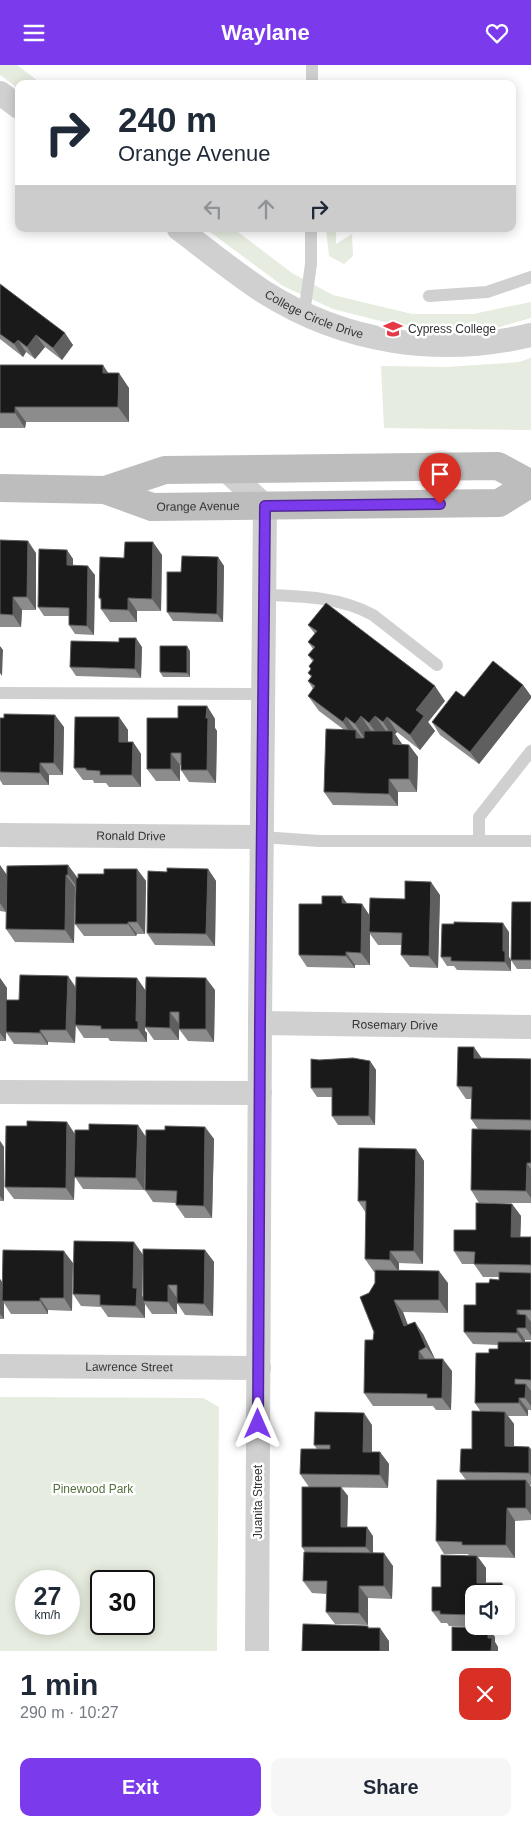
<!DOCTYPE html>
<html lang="en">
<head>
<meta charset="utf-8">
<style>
  :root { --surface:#fff; --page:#f6f6f7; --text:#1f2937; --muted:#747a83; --accent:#7c3aed }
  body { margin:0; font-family:Arial,sans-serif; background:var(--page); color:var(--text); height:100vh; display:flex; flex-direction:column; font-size:19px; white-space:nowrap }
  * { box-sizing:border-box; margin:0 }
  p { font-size:16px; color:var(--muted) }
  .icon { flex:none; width:28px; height:28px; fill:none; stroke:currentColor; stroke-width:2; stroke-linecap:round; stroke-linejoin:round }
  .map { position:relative; height:1586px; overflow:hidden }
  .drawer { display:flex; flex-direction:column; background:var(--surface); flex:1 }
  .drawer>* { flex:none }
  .banner { position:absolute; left:15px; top:15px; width:501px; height:152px; border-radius:10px; box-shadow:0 2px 12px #0003; background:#fff; color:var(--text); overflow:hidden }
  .tools { position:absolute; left:465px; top:1520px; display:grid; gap:10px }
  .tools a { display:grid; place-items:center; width:50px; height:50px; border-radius:10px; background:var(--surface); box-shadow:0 2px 12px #0003; font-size:25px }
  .speed { position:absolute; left:15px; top:1505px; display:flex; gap:10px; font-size:25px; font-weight:700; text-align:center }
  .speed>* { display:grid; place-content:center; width:65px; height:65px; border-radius:50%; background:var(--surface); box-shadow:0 2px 12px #0003; line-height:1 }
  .speed small { font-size:12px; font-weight:400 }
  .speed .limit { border:2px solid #111; border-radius:8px; background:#fff; color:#111 }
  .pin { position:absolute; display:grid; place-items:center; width:42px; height:42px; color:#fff; margin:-51px -21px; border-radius:50% 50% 50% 0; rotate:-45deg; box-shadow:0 0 5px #0007 }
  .pin .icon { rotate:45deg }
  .me { position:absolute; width:55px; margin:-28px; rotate:0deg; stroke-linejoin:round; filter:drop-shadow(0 0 4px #0008) }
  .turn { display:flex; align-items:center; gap:18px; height:105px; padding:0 20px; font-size:22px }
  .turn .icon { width:65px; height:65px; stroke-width:2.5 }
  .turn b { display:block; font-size:35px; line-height:42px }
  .lanes { display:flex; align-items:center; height:48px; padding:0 20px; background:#0003; justify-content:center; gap:25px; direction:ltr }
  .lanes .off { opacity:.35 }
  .round { display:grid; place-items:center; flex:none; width:52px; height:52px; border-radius:10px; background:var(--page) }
  .summary { display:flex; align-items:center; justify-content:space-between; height:85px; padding:0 20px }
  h1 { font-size:30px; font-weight:700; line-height:38px }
  .action { display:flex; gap:10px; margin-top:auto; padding:10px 20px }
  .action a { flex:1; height:58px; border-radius:10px; background:var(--accent); color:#fff; font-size:20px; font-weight:700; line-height:58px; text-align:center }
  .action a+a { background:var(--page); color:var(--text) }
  header { display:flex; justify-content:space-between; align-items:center; height:65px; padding:0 20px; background:var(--accent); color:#fff; font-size:22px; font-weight:700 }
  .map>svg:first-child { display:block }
</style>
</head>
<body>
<header><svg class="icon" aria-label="menu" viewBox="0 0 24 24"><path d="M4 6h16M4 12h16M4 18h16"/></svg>Waylane<svg class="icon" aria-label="heart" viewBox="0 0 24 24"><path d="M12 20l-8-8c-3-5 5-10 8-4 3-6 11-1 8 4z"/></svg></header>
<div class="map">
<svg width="531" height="1586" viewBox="0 0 531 1586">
  <rect width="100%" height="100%" fill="#fff"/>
  <!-- green -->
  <path fill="#e6ecdf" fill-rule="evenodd" d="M0,0H17L42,19H19V24L0,10Z
    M206,164H234L292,208L333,230L412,249H473L531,237V253L496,263L416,265L333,244L283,221Z
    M326,164H336V179L352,169L353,191L344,199L329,191Z
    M531,293V365L384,363L381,301L447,302L519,297Z
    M0,1332L203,1333L219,1342L217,1586H0ZM26,1516H69V1559H26ZM144,1516V1559H101V1516Z"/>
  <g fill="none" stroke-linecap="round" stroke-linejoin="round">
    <!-- service -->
    <path stroke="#d0d0d0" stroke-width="12" d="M312,19V0
      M429,231L487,227L531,212
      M304,249L311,199V164
      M265,530C302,531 340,532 373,550L437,600
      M0,628L264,629
      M262,772L319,776H531
      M479,776V752L531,686"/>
    <!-- minor -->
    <g stroke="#d0d0d0" stroke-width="24">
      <path d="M0,28L19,42"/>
      <path id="s1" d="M179,164C207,185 235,208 264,227C345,278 439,292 531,270"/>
      <path d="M226,405L265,441L260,958L257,1586"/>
      <path id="s2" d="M0,770L262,772"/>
      <path id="s3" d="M260,958L531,962"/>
      <path d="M0,1027L260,1028"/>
      <path id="s4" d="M0,1301L259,1303"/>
    </g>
    <!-- secondary -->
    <g stroke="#bdbdbd" stroke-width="28">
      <path id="s5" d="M0,423L105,425L152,442L499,438L530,419"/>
      <path d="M105,425L165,405L498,401L531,419"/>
    </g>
  </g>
  <!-- wall -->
  <path fill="#8c8c8c" d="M0,219L73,280L62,295L45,282L35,294L26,287L23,292L0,274Z
    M0,300L108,308L129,323V357H26L25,363H0Z
    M0,475L36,488V545H22L21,562H0Z
    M67,485L73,494V501L95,510L94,570L75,569L69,560V551H44L38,542Z
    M162,490L161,546H137V557H110L101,544V536L99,533L124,493Z
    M218,492L224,501L223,557L173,556L167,547L181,507Z
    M308,560L445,636L428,657L435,666L420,685L397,667L395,669L402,679L409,680L418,692L417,727H398V741L333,740L324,727L343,664L319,646L308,631L313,624L308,616L311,612L308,608L311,604L309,601L313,597L308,590L313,584L308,577L315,569Z
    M142,582L141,613L76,611L70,602Z
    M190,586V612H163L160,607Z
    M523,620L531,631V633L479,699L440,670L432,657Z
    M207,641L215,654V663L217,666L216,718L189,717L181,705V700H180V716H156L147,704L178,653Z
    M119,652L128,665V677H133L141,689V722H109L106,718H94L93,715H83L74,703Z
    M0,653L64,662L63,710H49V720H3L0,715Z
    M0,800L6,847L0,846Z
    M68,800L77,813L137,804L146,816L145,869H137L136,871H84L75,859L76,822H75L74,878L15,877L6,864Z
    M208,804L216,816L215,881L155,880L147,868L167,807Z
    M440,830L438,903L410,902L401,890V880H378L370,869V900H355V903L307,902L299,890L322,839L342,831L347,839H362L369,850L405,834Z
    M531,837V904H517L511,895Z
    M509,867V892L511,895V906L457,905L454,901H447L441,892Z
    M68,911L76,922L146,926L215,925L214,977L188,976L179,964V959V975H154L145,962L146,927L145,966L147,968V977L110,976L108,973H84L76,961L75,978L48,977V980L14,979L6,967V976H0V913L7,923V935H19Z
    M482,993L531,994V1138H479L471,1125L478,1064L471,1054L472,1034H466L457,1021Z
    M319,995L370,996L376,1005L375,1060H338L332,1051V1032H317L311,1023Z
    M205,1062L214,1074L212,1153H185L176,1140V1138L153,1137L145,1125L83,1124L75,1112L74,1135L14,1134L5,1122L75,1068L146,1071L165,1065Z
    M0,1076L4,1082V1136H0Z
    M416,1084L424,1096L423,1199L399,1198V1205L448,1218V1248L403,1247L407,1259L423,1269L435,1294L452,1306L451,1345H436L433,1341H373L364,1328L373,1275L374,1267L369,1228L375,1218V1207H374L365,1194L366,1148L358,1136Z
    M512,1139L521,1151L520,1172H531V1275H525V1277H531V1345H528V1351H508L514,1359V1381L531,1384V1420H530L531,1422V1455L515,1456V1493L478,1492L486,1503V1518L511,1531L510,1563H501L500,1561H506V1529H474V1561H481V1563H488L495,1572V1577L498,1582L469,1562L449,1561L447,1558H441L432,1546L441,1522L469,1491L468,1489H444L436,1476L466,1415L460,1407L472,1384L481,1347L475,1338L489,1288L498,1284V1280L473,1279L464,1267L476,1240L489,1218L499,1215V1212H483L474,1199H462L454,1186L476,1165Z
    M134,1177L143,1190L142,1231L143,1232L205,1185L214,1197L213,1251L185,1250L177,1238V1249H152L145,1239V1253L108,1252L101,1242L81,1241L73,1229Z
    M64,1186L72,1246L48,1245V1249H11L4,1238V1254H0V1214L3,1218Z
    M372,1360V1387H380L389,1399L388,1423L309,1422L300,1409L317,1384L314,1380Z
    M341,1422L348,1431L347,1462L373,1471V1488L393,1501L392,1534L368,1533V1560L335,1559L326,1547L327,1529L312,1528L303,1516L305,1487L302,1482Z"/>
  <!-- shaded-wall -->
  <path fill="#5f5f5f" d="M65,268L73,280L62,295L53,283Z
    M36,270L45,282L35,294L27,282Z
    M18,275L26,287L23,292L14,279Z
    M103,300L113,315L103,308Z
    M119,308L129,323V357L118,342Z
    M15,342L26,357L25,363L15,348Z
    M28,476L36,488V545L27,532Z
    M153,477L162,490L161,546L152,534Z
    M67,485L73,494V509L67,500Z
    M218,492L224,501L223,557L217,549Z
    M88,501L95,510L94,570L87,561Z
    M13,532L22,545L21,562L13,550Z
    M128,533L137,546V557L128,545Z
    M136,573L142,582L141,613L135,604Z
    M0,581L3,585L2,611L0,608Z
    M187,581L190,586V612L187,608Z
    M523,620L531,631V633L479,699L470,687Z
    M435,621L445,636L428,657L435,666L420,685L410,670L416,645Z
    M207,641L215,654V663L217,666L216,718L207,705Z
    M55,650L64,662L63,710L54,698Z
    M361,651L371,666L365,674L355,659Z
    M375,651L386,666L380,673L369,658Z
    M119,652L128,665V689L119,677Z
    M346,652L356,667V665L365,677L353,672L343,657Z
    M387,652L397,667L395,669L402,679V692L393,679V672L383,657Z
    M133,677L141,689V722L132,710Z
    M409,680L418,692L417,727L409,714Z
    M171,688L180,700V716L171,704Z
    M40,698L49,710V720L40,708Z
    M389,714L398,727V741L389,729Z
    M0,800L7,810L6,847L0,838Z
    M68,800L77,812V822L68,810Z
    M137,804L146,816L145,869L137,857Z
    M208,804L216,816L215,881L206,869Z
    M66,810L75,822L74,878L65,865Z
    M431,817L440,830L438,903L429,891Z
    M342,831L350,843L342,838Z
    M362,839L370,851L369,867L370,869V900L361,888Z
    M128,857L137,869L136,871L128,859Z
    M503,858L509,867V892L511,895V906L505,897L503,886Z
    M346,887L355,900V903L346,891Z
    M68,911L76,924L75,978L66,965Z
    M0,913L7,923L6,976L0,968Z
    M137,913L146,926L145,966L147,968V977L138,964L136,956Z
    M206,913L215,925L214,977L206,964Z
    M170,947L179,959V975L170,963Z
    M40,965L48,977V980L40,968Z
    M474,982L483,995L474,993Z
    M370,996L376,1005L375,1060L369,1051Z
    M67,1057L75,1069L74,1135L66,1123Z
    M138,1060L146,1072L144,1125L136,1113Z
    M205,1062L214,1074L212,1153L204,1141Z
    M0,1076L4,1082V1136L0,1131Z
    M416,1084L424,1096L423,1199L414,1186Z
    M527,1098L531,1104V1133L526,1126Z
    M512,1139L521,1151L520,1184L511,1172Z
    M134,1177L143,1190L142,1231L145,1235L143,1236L145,1239V1253L136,1241L133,1223Z
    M205,1185L214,1197L213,1251L204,1239Z
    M64,1186L73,1198L72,1246L64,1233Z
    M390,1186L399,1198V1207L390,1195Z
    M439,1206L448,1218V1248L439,1235Z
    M0,1214L4,1220L2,1236L4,1238V1254L0,1249Z
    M168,1220L177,1233V1249L168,1237Z
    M40,1233L48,1245V1249L40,1236Z
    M394,1235L403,1247L413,1273L404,1261Z
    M517,1245L526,1257V1250L531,1257V1271L517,1249Z
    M415,1257L423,1269L435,1294L426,1282Z
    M517,1263L525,1275V1281L517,1268Z
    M419,1286L428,1298L419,1294Z
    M443,1294L452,1306L451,1345L442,1333Z
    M526,1319L531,1326V1341L525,1333Z
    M519,1333L528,1345V1351L519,1338Z
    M505,1347L514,1359V1394L505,1381Z
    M364,1348L372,1360V1399L363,1387Z
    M529,1382L531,1384V1411L529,1408Z
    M380,1387L389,1399L388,1423L380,1410Z
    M526,1415L531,1422V1450L526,1443Z
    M341,1422L348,1431L347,1471L341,1462Z
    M507,1443L515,1456V1493L506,1480Z
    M367,1462L373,1471V1491L366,1482Z
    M384,1488L393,1501L392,1534L384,1521Z
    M477,1491L486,1503V1529L477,1518Z
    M502,1518L511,1531L510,1563L506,1557V1529H502Z
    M359,1521L368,1533V1560L359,1548Z
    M380,1563L389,1576V1586H380Z
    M488,1563L495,1572V1577L498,1582V1586H491L488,1573Z"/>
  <!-- building -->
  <path fill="#1a1a1a" stroke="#5f5f5f" d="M0,219L65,268L53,283L36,270L27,282L18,275L14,279L0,269Z
    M0,300H103V308H119L118,342H15V348H0Z
    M0,475L28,476L27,532H13V550L0,549Z
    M125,477H153L152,534L128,533V545L101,544V533H99L100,492L124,493Z
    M39,484L67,485V500L88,501L87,561L69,560V543L38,542Z
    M182,491L218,492L217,549L167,547V507H181Z
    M326,538L435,621L416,645L424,651L410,670L387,652L383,657L375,651L369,658L361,651L355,659L346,652L343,657L308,631L315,621L308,616L312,611L308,608L311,604L309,601L314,595L308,590L315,582L308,577L317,566L308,560Z
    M119,573H136L135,604L70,602L71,576L119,577Z
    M160,581H187V608L160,607Z
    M493,596L523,620L470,687L432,657L456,626L464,632Z
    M178,641H207L206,653H208L207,705H181V688H171V704H147V653H178Z
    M4,649L55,650L54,698H40V708L0,707V653H4Z
    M75,652H119V677H133L132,710H100V706L86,705V703H74Z
    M326,664L356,665V673H364V666H393V679L409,680V714H389V729L324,727Z
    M68,800V810H66L65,865L6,864L7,801Z
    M167,803L208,804L206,869L147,868L148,806L167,807Z
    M104,804H137V857H128V859H75L76,813H78V809H104Z
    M405,816L431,817L429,891L401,890L402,868L369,867L370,833L405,834Z
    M322,831H342V838L362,839L361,888L346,887V891L299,890V839H322Z
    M512,837H531V895H511Z
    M454,857L503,858V886H505V897L451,896V892H441L442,859H454Z
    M20,910L68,911L66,965H40V968L6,967V935H19Z
    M76,912L137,913L136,956H138V964H101V961L75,960Z
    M146,912L206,913V964H179V947H170V963L145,962Z
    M458,982H474V993L531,994V1055L471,1054L472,1022L457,1021Z
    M353,993L370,996L369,1051H332V1023H311V994L319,995Z
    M27,1056L67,1057L66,1123L5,1122L6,1061H27Z
    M89,1059L138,1060L136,1113L74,1112L75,1065H89Z
    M165,1061L205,1062L204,1141L176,1140L177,1126L145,1125L146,1065H165Z
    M472,1064L531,1065V1098H527L526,1126L471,1125Z
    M359,1083L416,1084L414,1186H390V1195L365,1194L366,1136H358Z
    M476,1138L512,1139L511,1172H531V1200L474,1199L475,1187L454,1186V1165H476Z
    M74,1176L134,1177L133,1223H137L136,1241L100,1240V1230L73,1229Z
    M143,1184L205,1185L204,1239L177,1238V1220H168V1237L143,1236Z
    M3,1185L64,1186V1233H40V1236H2Z
    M375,1205L439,1206V1235H394L404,1261L415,1257L426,1282L419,1286V1294H443L442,1333H427V1329L364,1328L365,1275H373L374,1267L360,1232L369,1228L375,1218Z
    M499,1207L531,1208V1245H517V1249L526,1250V1263H517V1268L464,1267V1240H476V1218H489L490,1214L499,1215Z
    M498,1277H531V1315L515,1314V1319H526L525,1333H519V1338H475L476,1288H489V1284H498Z
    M472,1346L505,1347V1381L529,1382V1408L460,1407L461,1384H472Z
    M315,1347L364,1348L363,1387H380V1410L300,1409L301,1384H330V1380H314Z
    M437,1415H526V1443H507L506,1480H462V1477L436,1476Z
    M302,1422H341V1462H367L366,1482H302Z
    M304,1487L384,1488V1521H359V1548L326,1547L327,1516H303Z
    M441,1490L477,1491V1518H502V1529H474V1548H473V1550L440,1549V1546H432V1522H441Z
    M303,1559L368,1561V1563H380V1586H302Z
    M452,1562L488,1563V1573H492L491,1586H452Z"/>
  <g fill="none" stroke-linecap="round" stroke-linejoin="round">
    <!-- route casing -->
    <g stroke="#51269a" stroke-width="12">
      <path id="route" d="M258,1359L260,958L265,441L440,439"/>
    </g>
    <!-- route -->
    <use href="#route" stroke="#7c3aed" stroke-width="9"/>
  </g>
  <!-- icons -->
  <defs>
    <g id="university-bare" transform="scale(1.5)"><path d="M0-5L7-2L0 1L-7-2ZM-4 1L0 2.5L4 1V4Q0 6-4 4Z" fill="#e63946" stroke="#fff" stroke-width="2.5" paint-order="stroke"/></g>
  </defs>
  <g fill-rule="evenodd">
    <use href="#university-bare" x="393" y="264"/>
  </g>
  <g text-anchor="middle" stroke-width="5" stroke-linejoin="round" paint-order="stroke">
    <!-- street labels -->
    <g font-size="12" fill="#333" stroke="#fff">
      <text dy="4" stroke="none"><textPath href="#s1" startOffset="161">College Circle Drive</textPath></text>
      <text dy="4" stroke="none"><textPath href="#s5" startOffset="201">Orange Avenue</textPath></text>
      <text dy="4" stroke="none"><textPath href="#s2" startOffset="131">Ronald Drive</textPath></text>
      <text dy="4" stroke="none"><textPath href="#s3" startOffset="135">Rosemary Drive</textPath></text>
      <text dy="4" stroke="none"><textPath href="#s4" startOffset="129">Lawrence Street</textPath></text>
      <text transform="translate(258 1437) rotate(-90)" y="4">Juanita Street</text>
    </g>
    <!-- poi labels -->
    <g font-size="12" fill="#333" stroke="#fff" text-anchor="start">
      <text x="408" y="268">Cypress College</text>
    </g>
    <!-- park labels -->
    <g font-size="12" fill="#56703f" stroke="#fff">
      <text x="93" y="1428">Pinewood Park</text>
    </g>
  </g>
</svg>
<div class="tools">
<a><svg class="icon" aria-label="sound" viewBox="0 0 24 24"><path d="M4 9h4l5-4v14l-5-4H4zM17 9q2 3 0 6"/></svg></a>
</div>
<div class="speed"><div>27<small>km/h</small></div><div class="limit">30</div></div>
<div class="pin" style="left:440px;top:439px;background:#d93025"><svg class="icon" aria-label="arrive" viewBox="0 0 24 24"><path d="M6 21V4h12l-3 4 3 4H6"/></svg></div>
<svg class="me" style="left:258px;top:1359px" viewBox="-20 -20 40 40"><path d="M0-17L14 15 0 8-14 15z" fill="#7c3aed" stroke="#fff" stroke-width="4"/></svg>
<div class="banner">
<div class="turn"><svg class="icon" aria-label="right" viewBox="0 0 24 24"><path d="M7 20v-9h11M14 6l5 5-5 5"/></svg><div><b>240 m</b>Orange Avenue</div></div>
<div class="lanes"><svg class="icon off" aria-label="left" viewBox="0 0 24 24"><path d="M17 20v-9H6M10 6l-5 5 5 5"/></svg><svg class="icon off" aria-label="ahead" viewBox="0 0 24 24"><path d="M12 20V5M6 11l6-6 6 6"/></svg><svg class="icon" aria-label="right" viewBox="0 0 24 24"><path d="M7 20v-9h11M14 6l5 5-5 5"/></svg></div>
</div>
</div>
<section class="drawer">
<div class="summary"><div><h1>1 min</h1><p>290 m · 10:27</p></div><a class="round" style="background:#d93025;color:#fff"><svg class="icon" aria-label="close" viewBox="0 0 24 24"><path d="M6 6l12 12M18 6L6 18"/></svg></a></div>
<div class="action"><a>Exit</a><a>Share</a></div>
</section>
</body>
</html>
